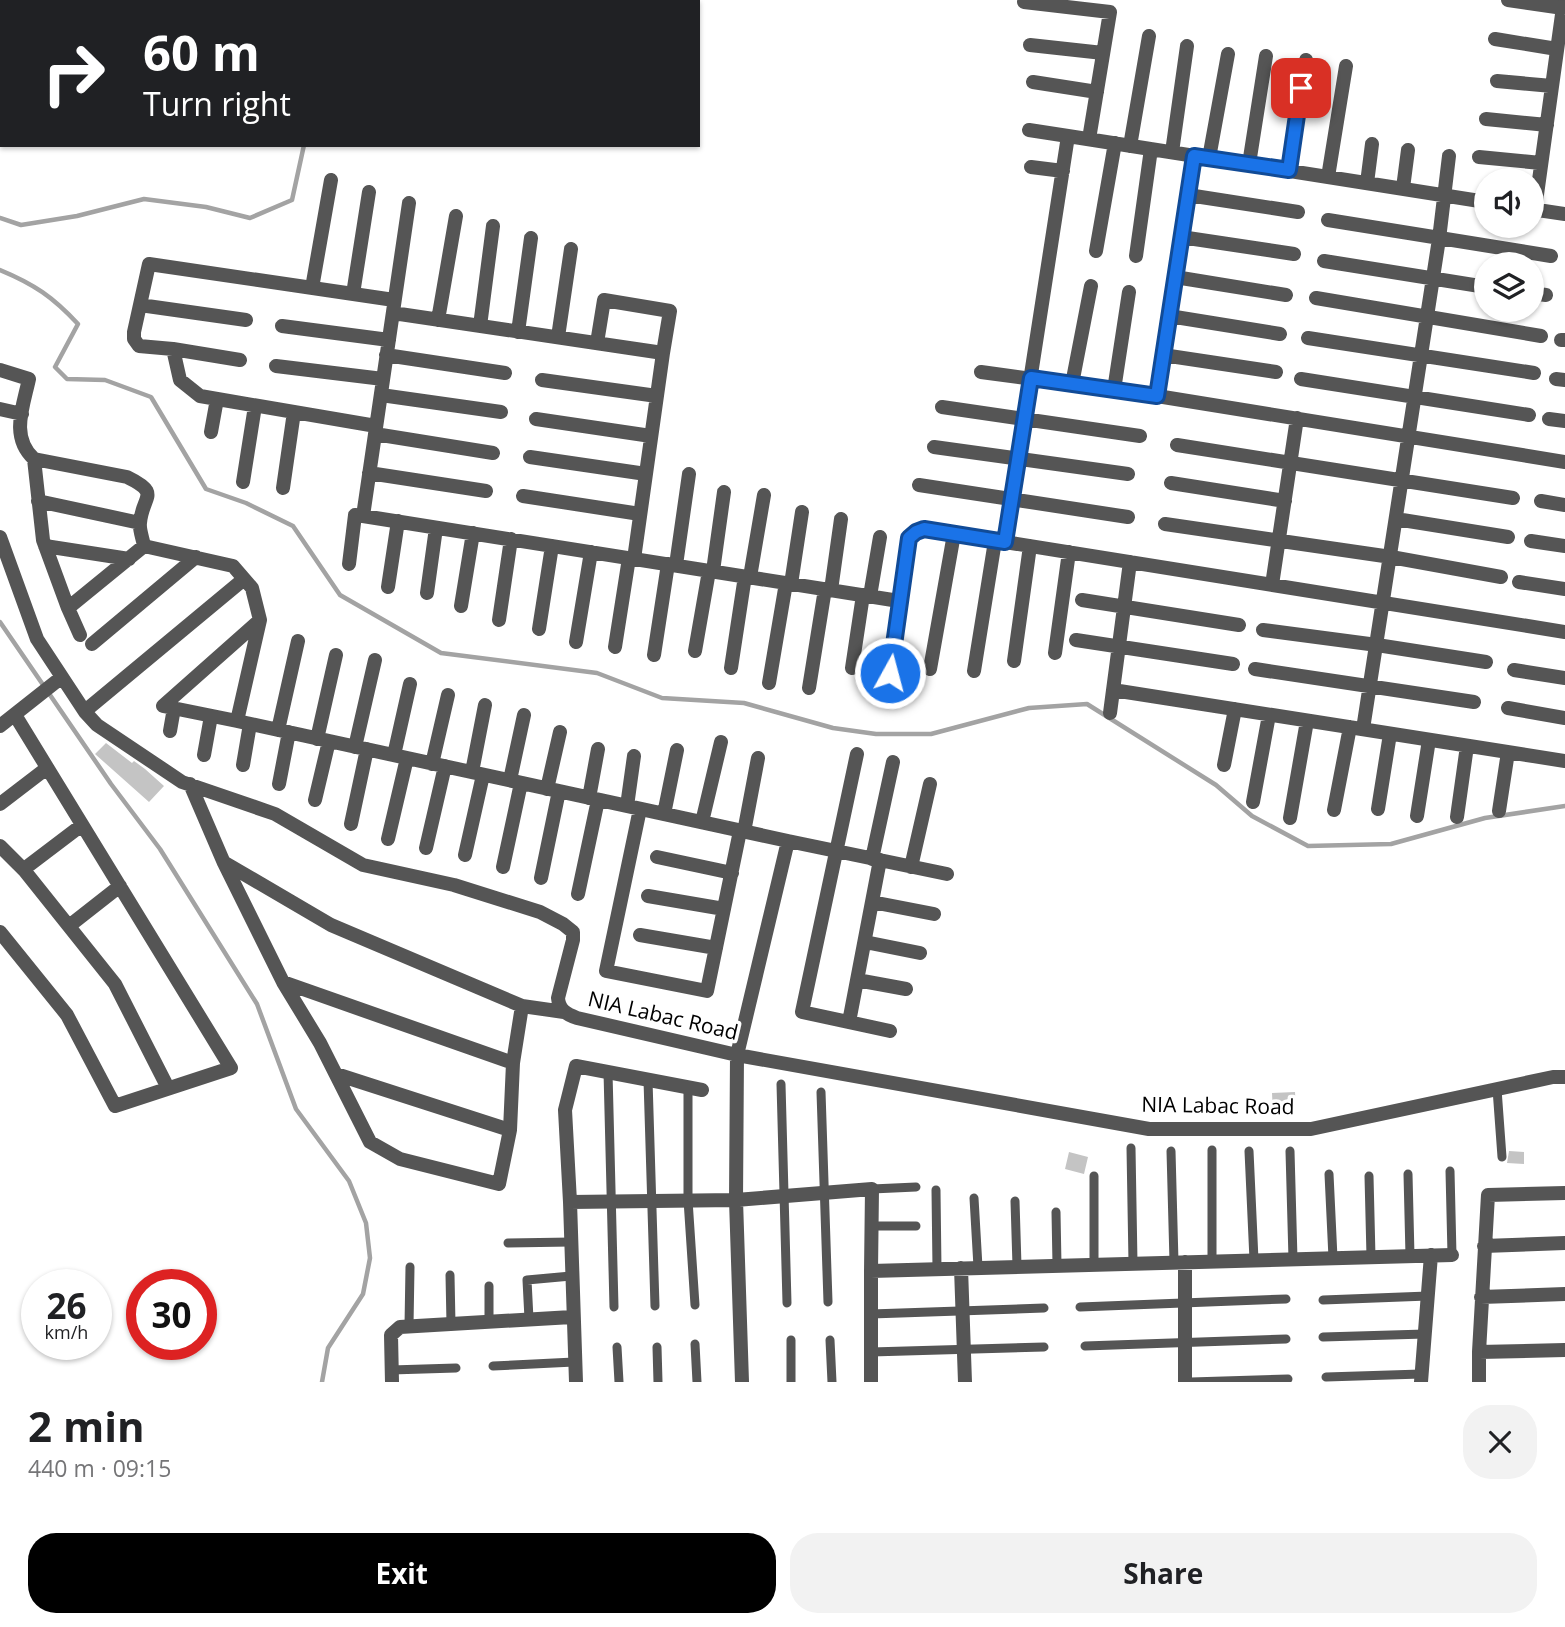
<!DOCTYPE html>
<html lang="en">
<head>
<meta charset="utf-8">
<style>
  :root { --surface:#fff; --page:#f2f2f2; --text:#202124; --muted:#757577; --accent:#000 }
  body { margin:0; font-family:"Open Sans",sans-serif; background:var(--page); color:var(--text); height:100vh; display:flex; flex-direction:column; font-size:26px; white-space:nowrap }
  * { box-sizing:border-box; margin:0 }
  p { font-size:23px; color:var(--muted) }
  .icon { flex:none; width:38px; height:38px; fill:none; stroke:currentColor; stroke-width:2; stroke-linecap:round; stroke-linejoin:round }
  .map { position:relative; height:1382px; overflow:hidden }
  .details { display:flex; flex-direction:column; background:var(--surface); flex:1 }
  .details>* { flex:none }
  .banner { position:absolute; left:0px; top:0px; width:700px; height:147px; box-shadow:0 2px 5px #0004; background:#202124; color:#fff; overflow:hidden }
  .buttons { position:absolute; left:1474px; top:168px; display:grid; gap:14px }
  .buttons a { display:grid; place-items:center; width:70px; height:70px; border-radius:50%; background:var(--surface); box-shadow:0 2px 5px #0004; font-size:35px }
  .speed { position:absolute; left:21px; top:1269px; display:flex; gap:14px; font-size:35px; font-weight:700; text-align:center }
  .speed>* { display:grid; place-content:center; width:91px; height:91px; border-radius:50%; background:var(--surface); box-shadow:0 2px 5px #0004; line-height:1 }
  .speed small { font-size:18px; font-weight:400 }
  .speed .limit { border:10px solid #d22; background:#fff; color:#111 }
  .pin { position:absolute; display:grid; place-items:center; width:60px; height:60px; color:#fff; margin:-30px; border-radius:14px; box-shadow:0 4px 10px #0006 }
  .me { position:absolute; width:77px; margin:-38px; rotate:7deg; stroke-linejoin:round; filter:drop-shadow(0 0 5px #0008) }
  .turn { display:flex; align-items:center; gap:24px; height:147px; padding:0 28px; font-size:32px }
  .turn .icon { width:91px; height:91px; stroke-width:2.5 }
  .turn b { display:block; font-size:49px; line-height:60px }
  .round { display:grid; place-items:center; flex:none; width:74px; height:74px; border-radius:28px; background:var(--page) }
  .summary { display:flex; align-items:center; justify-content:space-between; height:119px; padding:0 28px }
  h1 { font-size:42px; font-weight:700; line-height:52px }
  .primary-button { display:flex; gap:14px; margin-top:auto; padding:14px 28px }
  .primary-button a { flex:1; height:80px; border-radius:28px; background:var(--accent); color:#fff; font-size:28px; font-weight:700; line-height:80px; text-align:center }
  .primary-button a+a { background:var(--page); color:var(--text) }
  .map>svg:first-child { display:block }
</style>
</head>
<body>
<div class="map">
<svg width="1565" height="1382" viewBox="0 0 1565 1382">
  <rect width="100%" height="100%" fill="#fff"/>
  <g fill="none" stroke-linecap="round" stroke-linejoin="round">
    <!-- stream -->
    <path stroke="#a3a3a3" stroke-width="4.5" d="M387,2L389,0
      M0,218L21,225L77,216L144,199L206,207L250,218L292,200L304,145
      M0,270C34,284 53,297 78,324L55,367L67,379L105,380L151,397L206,489L246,503L293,526L340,595L441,653L597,673L662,698L744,703L833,728L876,734H931L1029,708L1087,704L1216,785L1252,816L1308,846L1391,844L1485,818L1565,806
      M0,622L111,784L160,849L257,1004L296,1109L349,1181L366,1223L370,1258L363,1294L328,1348L322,1382"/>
  </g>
  <!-- building -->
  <path fill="#c4c4c4" d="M106,743L132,763L134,761L145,769L164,786L149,802L95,754Z
    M1295,1092L1296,1113L1273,1114L1272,1093Z
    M1509,1151L1524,1152V1164L1507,1163Z
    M1069,1152L1088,1157L1084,1174L1065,1169Z"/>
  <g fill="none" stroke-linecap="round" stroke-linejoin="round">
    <!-- service -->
    <path stroke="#555" stroke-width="9" d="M608,1072L614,1307
      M648,1080L655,1306
      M781,1084L787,1303
      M688,1087V1200L695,1305
      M1497,1089L1502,1157
      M821,1092L828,1302
      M1131,1148L1133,1263
      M1171,1151L1174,1262
      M1249,1151L1254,1260
      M1290,1151L1293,1259
      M1450,1171L1452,1255
      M1329,1174L1333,1258
      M1408,1174L1410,1256
      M1369,1176L1371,1257
      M872,1189L916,1187
      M936,1190L937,1269
      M974,1198L978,1267
      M1015,1201L1017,1266
      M1056,1212L1057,1265
      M872,1226H916
      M508,1243L571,1242
      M1212,1261V1150
      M1094,1264V1176
      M450,1275L451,1324
      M1323,1300L1428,1296
      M1080,1307L1286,1299
      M871,1314L1044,1308
      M529,1319L527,1280L571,1276
      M489,1322V1286
      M409,1326L410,1267
      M1323,1337L1425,1334
      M791,1340V1382
      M830,1340L832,1382
      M695,1344L697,1382
      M1085,1346L1286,1339
      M617,1347L619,1382
      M657,1347L658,1382
      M871,1352L1044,1347
      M493,1366L574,1362
      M391,1370L456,1368
      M1326,1377L1421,1374
      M1191,1382L1288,1379"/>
    <!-- minor -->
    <path stroke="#555" stroke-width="14" d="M1508,0L1563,8
      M1024,2L1110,12L1089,139
      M1495,39L1557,49
      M1030,45L1103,53
      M1497,81L1552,86
      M1033,82L1097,92
      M1486,119L1547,125
      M1029,130L1068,136
      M1130,146L1149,36
      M1172,152L1187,46
      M1479,157L1541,163
      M1209,158L1228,54
      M1249,164L1266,56
      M1031,167L1063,171
      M1289,171L1306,60
      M1328,177L1346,66
      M1367,183L1372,144
      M1403,188L1408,150
      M1188,195L1298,212
      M409,203L363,516L899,601L909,538L916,532L924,529L1565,632
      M1531,209L1565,214
      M1535,209L1564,0
      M1328,220L1551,256
      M1181,237L1294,254
      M1096,251L1115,143
      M1136,256L1151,149
      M1324,261L1486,287
      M1175,277L1286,295
      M312,288L331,180
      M1531,293L1546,295
      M353,294L369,192
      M1316,298L1541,336
      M140,305L246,320
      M393,313L663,353L634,559
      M1169,316L1280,334
      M438,320L456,216
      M282,326L389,340
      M480,326L493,226
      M518,332L531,238
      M558,337L571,249
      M1308,338L1534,373
      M1561,340H1565
      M597,343L604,300L670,311L663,353
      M173,349L240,360
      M386,355L505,373
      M1163,355L1276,372
      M276,366L383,379
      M0,370L29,379C23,407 10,437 34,459L127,477C162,494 142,496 140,523C139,530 143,539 144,546L233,566L252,588L260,620L237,721L788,841L737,1055L736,1200L742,1382
      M981,372L1157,396L1565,462
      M1301,379L1529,415
      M1556,379L1565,380
      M542,380L657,396
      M1072,384L1091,286
      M1114,390L1129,292
      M381,395L501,412
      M1157,396L1194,156
      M942,407L1140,436
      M0,409L22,414
      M536,419L651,436
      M1549,419L1565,421
      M376,426L200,396L180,380L173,349L139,346L134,339V332L149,264L394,300
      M211,432L217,399
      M375,434L493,453
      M1177,445L1513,498
      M934,447L1128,474
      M530,457L646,474
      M34,459L43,540L68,608L144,546
      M369,473L486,491
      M243,482L255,406
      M1171,483L1285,501
      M919,485L1128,517
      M283,488L294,412
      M523,496L640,514
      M38,501L140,523
      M1541,501L1565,505
      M1396,519L1508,537
      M1165,524L1391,557L1501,577
      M0,537L37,639L85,712L97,725L182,782L275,814L363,865L454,885L540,912L563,924L573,932V940L558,998C559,1010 566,1014 577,1018L737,1055L1149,1129H1311L1553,1077H1565
      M1531,541L1565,546
      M1005,542L1068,136L1486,202
      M45,546L129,559
      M349,564L355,515L363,516
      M676,565L689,474
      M713,571L724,492
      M750,577L764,495
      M1519,582L1565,589
      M791,584L802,512
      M1272,585L1297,418
      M388,587L398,521
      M831,590L841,519
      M427,593L436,528
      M870,596L880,537
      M1082,600L1239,625
      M461,606L473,533
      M68,608L80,635
      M499,620L511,539
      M539,629L552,546
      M1263,630L1377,645L1486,662
      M1076,640L1233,664
      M576,642L591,552
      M92,644L196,557
      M615,647L629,558
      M695,651L709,571
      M1055,653L1069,552
      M654,655L668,564
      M1014,661L1030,546
      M731,668L745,576
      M852,668L863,595
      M930,669L954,534
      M1255,669L1474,702
      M1514,670L1565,678
      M974,671L995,541
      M890,673L899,601
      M769,683L786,583
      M809,688L825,589
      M1113,690L1565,761
      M1508,708L1565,718
      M85,711L244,579
      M1110,713L1130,562
      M237,721L163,706L260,620
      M0,726L62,677
      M1363,729L1439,239L1449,156
      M278,730L298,641
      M170,731L174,708
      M317,739L336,655
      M355,747L375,660
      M857,754L802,1012L890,1031
      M204,755L211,716
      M394,755L410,684
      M432,764L448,695
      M243,765L250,724
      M1224,765L1235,709
      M472,772L485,705
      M510,780L524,715
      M190,784L224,863L283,982L320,1043L370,1142L400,1159L499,1184L510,1130L513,1063L522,1006
      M279,784L289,732
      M547,789L560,732
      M589,798L598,749
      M315,800L329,741
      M1253,802L1269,715
      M0,804L47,768
      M627,806L634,756
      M640,809L606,971L707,991L740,831
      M1378,809L1390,734
      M1334,810L1350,727
      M1499,811L1508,752
      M664,814L677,750
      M1417,816L1429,740
      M1457,817L1467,746
      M1290,818L1307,721
      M702,822L721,742
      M351,824L367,749
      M744,832L758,758
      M388,839L407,758
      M788,841L947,874
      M0,846L24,870L115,984L168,1088
      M426,848L445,766
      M465,855L483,775
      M657,857L732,873
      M872,859L893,762
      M225,863L331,925L522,1006L564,1012
      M503,867L521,783
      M911,867L930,784
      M24,869L82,825
      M541,878L559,791
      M578,894L598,800
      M648,896L724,909
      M872,902L934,914
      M69,926L120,886
      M0,932L67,1015L115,1106L231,1068L15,715
      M640,935L716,948
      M865,942L920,953
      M857,980L906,989
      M283,982L513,1063
      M849,1022L880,860
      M336,1074L510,1130
      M1565,1193L1488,1195L1479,1352L1565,1350
      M570,1202L565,1110L576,1066L702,1090
      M1484,1246L1565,1243
      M961,1268L965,1382
      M871,1271V1382
      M1481,1297L1565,1294
      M1479,1352V1382
      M392,1382L391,1335L400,1327L572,1317
      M576,1382L570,1202L736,1200L872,1189L871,1271L1452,1255
      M1185,1382V1262
      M1421,1382L1431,1255"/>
  </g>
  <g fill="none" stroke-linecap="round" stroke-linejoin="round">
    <!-- route casing -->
    <g stroke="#114b97" stroke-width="18">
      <path id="route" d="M890,673L909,538L916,532L924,529L1005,542L1031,378L1157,396L1194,156L1289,170L1301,88"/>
    </g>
    <!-- route -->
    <use href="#route" stroke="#1a73e8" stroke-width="12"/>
  </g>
  <g text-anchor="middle" stroke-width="7" stroke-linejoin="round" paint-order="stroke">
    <!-- street labels -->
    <g font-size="21" fill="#000" stroke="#fff">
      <text transform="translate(663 1016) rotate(13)" y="7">NIA Labac Road</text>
      <text transform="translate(1218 1106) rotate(1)" y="7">NIA Labac Road</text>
    </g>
  </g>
</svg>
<div class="buttons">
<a><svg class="icon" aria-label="sound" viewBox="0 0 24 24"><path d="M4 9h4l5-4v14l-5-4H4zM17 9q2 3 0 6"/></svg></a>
<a><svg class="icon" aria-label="layers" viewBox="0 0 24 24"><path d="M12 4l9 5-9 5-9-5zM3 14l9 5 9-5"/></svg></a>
</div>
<div class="speed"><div>26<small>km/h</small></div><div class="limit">30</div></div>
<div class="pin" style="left:1301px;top:88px;background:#d93025"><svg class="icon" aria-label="arrive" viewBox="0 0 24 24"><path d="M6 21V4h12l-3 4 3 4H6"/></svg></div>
<svg class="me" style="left:890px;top:673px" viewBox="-20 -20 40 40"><circle r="17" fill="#1a73e8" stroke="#fff" stroke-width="3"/><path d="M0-11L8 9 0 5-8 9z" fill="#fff"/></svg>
<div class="banner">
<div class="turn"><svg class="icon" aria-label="right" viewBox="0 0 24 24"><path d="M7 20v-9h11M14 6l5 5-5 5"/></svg><div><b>60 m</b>Turn right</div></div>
</div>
</div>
<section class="details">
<div class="summary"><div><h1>2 min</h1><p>440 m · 09:15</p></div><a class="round"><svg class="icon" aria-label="close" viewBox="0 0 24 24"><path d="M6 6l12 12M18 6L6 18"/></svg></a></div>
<div class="primary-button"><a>Exit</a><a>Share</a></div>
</section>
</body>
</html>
